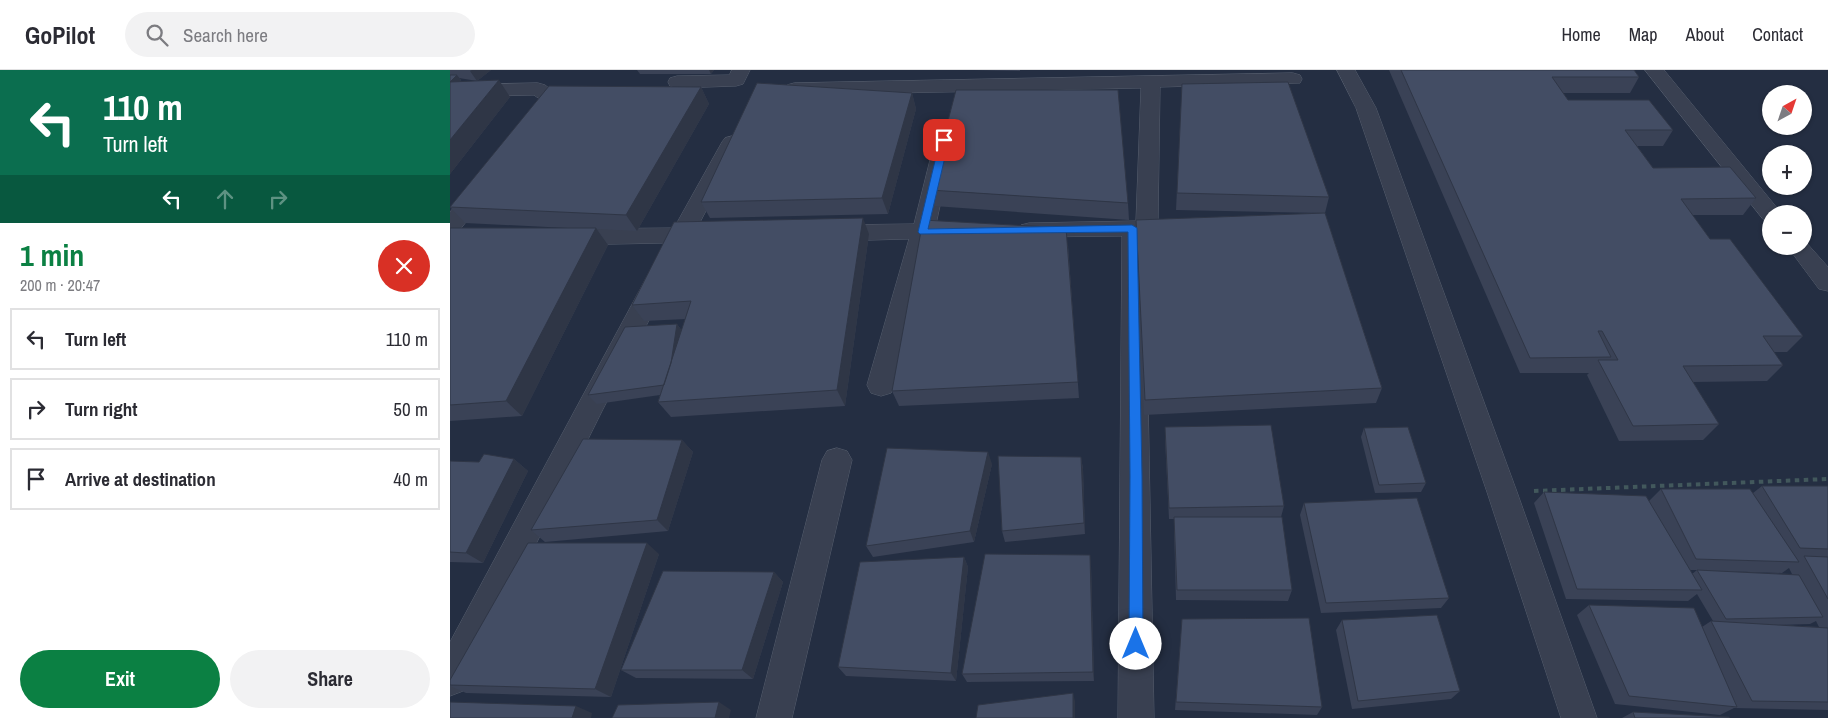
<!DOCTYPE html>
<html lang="en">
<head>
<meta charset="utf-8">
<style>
  :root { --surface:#fff; --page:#f2f2f3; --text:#2b2b33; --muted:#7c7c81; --line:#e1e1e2; --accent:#0b8043 }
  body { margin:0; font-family:"Archivo Narrow",sans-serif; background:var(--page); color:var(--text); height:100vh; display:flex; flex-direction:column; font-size:19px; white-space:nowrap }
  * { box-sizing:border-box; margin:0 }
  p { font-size:16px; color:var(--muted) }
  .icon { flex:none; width:28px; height:28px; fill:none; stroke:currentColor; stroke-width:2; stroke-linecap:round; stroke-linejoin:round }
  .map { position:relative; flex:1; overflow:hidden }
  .side { display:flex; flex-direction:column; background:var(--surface); width:450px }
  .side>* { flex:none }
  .top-card { background:#0b6e4f; color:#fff; overflow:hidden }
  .needle { width:32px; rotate:40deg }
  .fabs { position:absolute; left:1312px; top:15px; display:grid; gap:10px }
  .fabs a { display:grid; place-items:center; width:50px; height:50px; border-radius:50%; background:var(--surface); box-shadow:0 1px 4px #0004; font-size:25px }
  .pin { position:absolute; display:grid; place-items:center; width:42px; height:42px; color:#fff; margin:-21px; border-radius:10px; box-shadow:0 2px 8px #0006 }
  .me { position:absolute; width:55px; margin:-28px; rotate:0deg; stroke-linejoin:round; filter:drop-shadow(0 0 4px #0008) }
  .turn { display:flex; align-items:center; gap:18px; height:105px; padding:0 20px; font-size:22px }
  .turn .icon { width:65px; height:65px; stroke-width:2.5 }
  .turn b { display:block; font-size:35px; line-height:42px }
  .lanes { display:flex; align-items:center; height:48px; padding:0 20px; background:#0003; justify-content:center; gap:25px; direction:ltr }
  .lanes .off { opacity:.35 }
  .round { display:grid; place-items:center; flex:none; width:52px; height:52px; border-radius:26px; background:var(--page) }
  .summary { display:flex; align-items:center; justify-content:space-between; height:85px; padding:0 20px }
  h1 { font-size:30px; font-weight:700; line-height:38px; color:var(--accent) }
  .cta { display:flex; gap:10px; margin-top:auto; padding:10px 20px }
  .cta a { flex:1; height:58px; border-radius:30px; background:var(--accent); color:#fff; font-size:20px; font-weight:700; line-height:58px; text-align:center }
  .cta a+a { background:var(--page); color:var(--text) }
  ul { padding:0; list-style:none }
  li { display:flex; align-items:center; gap:15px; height:62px; margin:0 10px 8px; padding:0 10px; border:2px solid var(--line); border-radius:0px }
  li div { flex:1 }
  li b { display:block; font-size:19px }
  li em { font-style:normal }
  header { display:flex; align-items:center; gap:30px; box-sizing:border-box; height:70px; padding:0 25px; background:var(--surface); border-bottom:1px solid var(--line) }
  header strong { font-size:24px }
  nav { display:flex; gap:28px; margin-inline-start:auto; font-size:18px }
  .search { width:350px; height:45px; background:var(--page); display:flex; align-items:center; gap:12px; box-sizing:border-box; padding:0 18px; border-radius:28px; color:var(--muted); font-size:19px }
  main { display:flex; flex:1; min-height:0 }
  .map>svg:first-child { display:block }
</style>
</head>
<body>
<header>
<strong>GoPilot</strong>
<div class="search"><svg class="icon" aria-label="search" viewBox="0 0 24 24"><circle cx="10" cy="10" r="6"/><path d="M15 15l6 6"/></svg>Search here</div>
<nav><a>Home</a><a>Map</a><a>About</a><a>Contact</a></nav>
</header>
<main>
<section class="side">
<div class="top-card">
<div class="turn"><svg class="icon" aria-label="left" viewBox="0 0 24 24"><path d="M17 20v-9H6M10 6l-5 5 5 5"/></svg><div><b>110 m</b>Turn left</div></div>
<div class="lanes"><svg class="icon" aria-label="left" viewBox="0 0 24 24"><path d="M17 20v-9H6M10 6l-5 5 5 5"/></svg><svg class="icon off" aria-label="ahead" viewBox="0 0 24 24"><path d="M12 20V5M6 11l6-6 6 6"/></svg><svg class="icon off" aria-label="right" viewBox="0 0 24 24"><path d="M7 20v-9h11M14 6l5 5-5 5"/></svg></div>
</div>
<div class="summary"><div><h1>1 min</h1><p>200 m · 20:47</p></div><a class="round" style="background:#d93025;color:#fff"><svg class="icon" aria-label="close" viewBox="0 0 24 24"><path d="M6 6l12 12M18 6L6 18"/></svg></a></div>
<ul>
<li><svg class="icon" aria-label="left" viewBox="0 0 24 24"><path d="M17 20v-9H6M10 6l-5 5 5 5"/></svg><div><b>Turn left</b></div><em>110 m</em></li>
<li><svg class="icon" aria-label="right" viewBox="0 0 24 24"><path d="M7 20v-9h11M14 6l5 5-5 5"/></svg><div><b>Turn right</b></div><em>50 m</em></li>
<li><svg class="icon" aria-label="arrive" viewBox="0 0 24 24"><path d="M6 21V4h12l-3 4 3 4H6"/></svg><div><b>Arrive at destination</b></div><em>40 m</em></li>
</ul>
<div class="cta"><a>Exit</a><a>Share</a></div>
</section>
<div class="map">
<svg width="1378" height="648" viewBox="0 0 1378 648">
  <rect width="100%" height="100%" fill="#242e42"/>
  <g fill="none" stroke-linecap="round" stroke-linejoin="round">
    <!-- minor casing -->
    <g stroke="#565e6e" stroke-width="1">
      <path id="minor" d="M282,0H300L293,14L286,16L227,18L220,16L218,12L220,8L227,6L279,5Z
        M887,0H905L926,38L1067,422L1147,648H1111L1037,422L906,38Z
        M1195,0H1214L1332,144H1321V151L1313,149Z
        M843,3L850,5L852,9L850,13L710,17L708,151L731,153L734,158L731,163L723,165L695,166L704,648H668L672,166L579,167L571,165L568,160L571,155L579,153L686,151L691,18L344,25L337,23L335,19L337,15L344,13Z
        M88,13L95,15L111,28C109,43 96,60 80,56L77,52L90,35L91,30L84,25L0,27V15Z
        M282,66L289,68L292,72L247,158L254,160L257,165L254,170L239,173L153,339L13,621L0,626V572L215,173L114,175L106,172L102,167L106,162L114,159L224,158L272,72L275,68Z
        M490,84L497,86L500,90L486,154H508L516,156L519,161L516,166L508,168L483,169L445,315L441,323L431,326L421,323L417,315L459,169L381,171L373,168L370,163L373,158L381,155L464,154L480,90L483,86Z
        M33,110L41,112L44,117L8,162L0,164V142L25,112Z
        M1354,170L1378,197V221L1369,219L1337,176H1354Z
        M387,378L397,381L402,390L342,648H306L372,390L377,381Z"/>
    </g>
    <!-- path -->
    <path stroke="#42585c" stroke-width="4" stroke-dasharray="4.5 4.5" stroke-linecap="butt" d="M1084,421L1378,409"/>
    <!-- minor -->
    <use href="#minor" fill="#394051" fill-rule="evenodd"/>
  </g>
  <!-- wall -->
  <path fill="#3a4256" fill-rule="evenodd" d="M0,0H41L27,11L9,8L11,10L9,12L60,27L0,104Z
    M187,0H264L261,4H190Z
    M523,0H570V1Z
    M939,0H1184L1189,7L1180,23H1113L1118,30L1223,60L1213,76H1187L1203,98L1306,128L1293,145H1242L1260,169L1353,266L1337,282H1324L1333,295L1317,311L1243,312L1269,354L1253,370L1169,371L1137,305L1139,303H1070Z
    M732,14L879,127L875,143L932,318L926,333L694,345L687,167L686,150L874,143L726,140Z
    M251,17L259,34L187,161L147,159L158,175L72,346L0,351V158H117L15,153L0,137Z
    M462,23L466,39L438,144L260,148L251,132Z
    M480,120L678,133L679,150L484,136Z
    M419,164L395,336L221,347L208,332L210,325L147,334L138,325L227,254L232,261L236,249L194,251L182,235Z
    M618,175L629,328L449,336L442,321Z
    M715,357L834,436L831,447L842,520L838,531L726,530L724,458V449H719L715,369Z
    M914,358L976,413L971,422L925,423L911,367Z
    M232,370L243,382L218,461L95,472L81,460Z
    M631,387L633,399L635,464L555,472L552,461Z
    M64,389L78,401L33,493L0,492V391L29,392Z
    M542,394L524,472L423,487L416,476Z
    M1312,416H1378V640L1284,638L1270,645L1165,634L1127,545L1139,535L1252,557L1261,551H1263L1247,524L1238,531L1116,529L1084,433L1094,422L1199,431L1211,419L1303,423ZM1339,498L1342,504L1272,501L1332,503ZM1240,500H1247L1242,504ZM1366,551L1369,557L1326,555L1360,554Z
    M854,433L999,528L991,538L871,543L850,445Z
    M209,484L161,627L16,623L0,616V610Z
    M514,487L518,497L506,611L396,606L388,597Z
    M641,496L644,611L517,612L512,604Z
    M324,502L333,512L303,609L186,608L171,600Z
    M732,549L872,637L867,645L725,640Z
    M892,550L1010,621L1001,629L902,639L886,560Z
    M1183,642L1280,648H1172Z"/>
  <!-- shaded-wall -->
  <path fill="#2f3646" d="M22,0H41L27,11L20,1Z
    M259,0H264L261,4Z
    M7,5L11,10L1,20L0,12Z
    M49,10L60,27L0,104V70Z
    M251,17L259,34L187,161L176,145Z
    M462,23L466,39L438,144L432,128Z
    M413,148L419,164L395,336L387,320Z
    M146,158L158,175L72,346L56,331Z
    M227,254L234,264L218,314Z
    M232,370L243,382L218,461L207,450Z
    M538,382L542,394L524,472L520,461Z
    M631,387L633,399L635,464L634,453Z
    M64,389L78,401L33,493L16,483Z
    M197,473L209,484L161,627L145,619Z
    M640,485L641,496L644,611L643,602Z
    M514,487L518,497L506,611L501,603Z
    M324,502L333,512L303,609L292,600Z
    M623,623L625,631V648H623Z
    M269,632L281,640L279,648H265Z
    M126,636L142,643L141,648H122Z"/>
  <!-- building -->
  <path fill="#434d64" stroke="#2f3646" d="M951,0H1184L1189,7H1102L1118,30H1199L1223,60H1175L1203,98L1280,97L1306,128L1231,129L1260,169H1280L1353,266H1313L1333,295L1233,296L1269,354L1183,356L1148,290H1168L1152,261H1148L1161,287L1080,288Z
    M0,5H7L0,12Z
    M49,10L0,70V12Z
    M838,12L879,127L727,123L732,14Z
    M307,13L462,23L432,128L251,132Z
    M99,16L251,17L176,145L0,137Z
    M506,20H668L678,133L480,120Z
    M875,143L932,318L695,330L686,150Z
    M413,148L387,320L208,332L241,231L182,235L224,152Z
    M473,150L616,158L628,312L442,321Z
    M0,158H146L56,331L0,335Z
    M227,254L221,293L214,315L138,325L175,257Z
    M821,355L834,436L719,438L715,357Z
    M958,357L976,413L929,415L914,358Z
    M133,369L232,370L207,450L81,460Z
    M437,378L538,382L520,461L416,476Z
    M34,384L64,389L16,483L0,482V391L29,392Z
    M548,386L631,387L634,453L552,461Z
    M1312,416H1378V479L1350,478Z
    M1211,419H1300L1349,492L1246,489Z
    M1094,422L1196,426L1252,520L1127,519Z
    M967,428L999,528L876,533L854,433Z
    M724,447H832L842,520H727Z
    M78,473H197L145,619L0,615V610Z
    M535,484L640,485L643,602L512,604Z
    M1354,486L1378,487V529Z
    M514,487L501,603L388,597L410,492Z
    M1247,500L1349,505L1373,547L1276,549Z
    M213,501L324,502L292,600H171Z
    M1139,535L1244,538L1287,637L1179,626Z
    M987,545L1010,621L908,631L892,550Z
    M859,548L872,637L726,632L732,549Z
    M1261,551L1378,558V632L1302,631Z
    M623,623V648H526L528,635Z
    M0,632L126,636L122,648H0Z
    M269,632L265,648H162L168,635Z
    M1183,642L1279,647L1280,648H1185Z"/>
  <!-- route -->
  <path fill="#1a73e8" stroke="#114b97" d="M494,68L499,70L478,159L682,155L687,158L692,406L693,574L691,579L686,581L681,579L679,574L680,406L678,162L470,164L468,162L490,70Z"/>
</svg>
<div class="fabs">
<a><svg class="needle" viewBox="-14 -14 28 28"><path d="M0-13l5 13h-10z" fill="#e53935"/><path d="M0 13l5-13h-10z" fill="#7c7c81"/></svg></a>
<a>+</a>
<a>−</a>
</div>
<div class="pin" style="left:494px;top:70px;background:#d93025"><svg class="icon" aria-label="arrive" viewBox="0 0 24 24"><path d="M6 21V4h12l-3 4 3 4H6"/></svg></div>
<svg class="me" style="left:686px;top:574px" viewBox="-20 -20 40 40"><circle r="19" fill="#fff"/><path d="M0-13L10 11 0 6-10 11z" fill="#1a73e8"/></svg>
</div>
</main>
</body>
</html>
